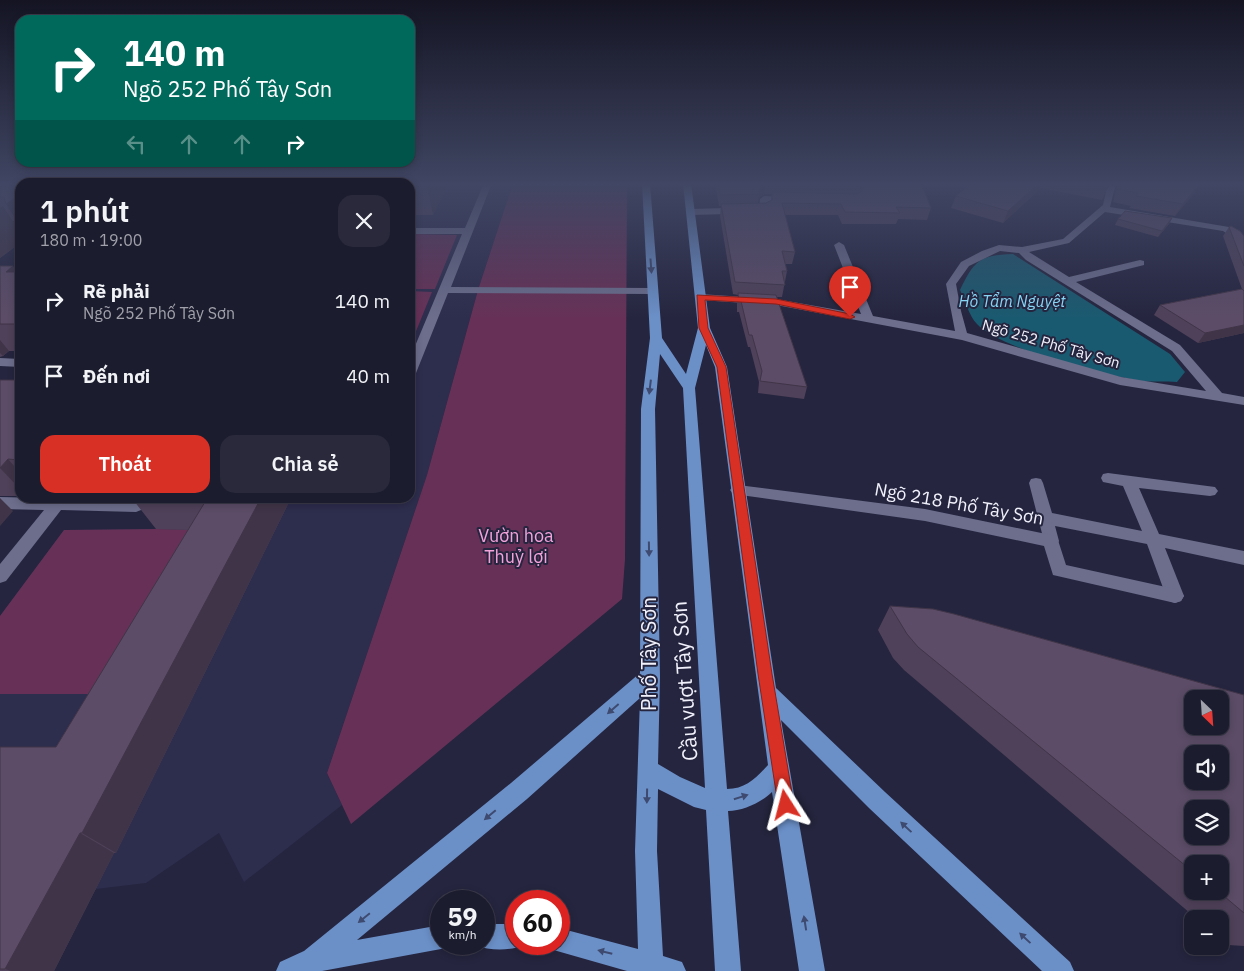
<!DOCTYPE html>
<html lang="vi">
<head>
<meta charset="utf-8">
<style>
  :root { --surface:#1c1c2f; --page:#29293b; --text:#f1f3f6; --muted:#a0a1aa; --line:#3a3a4b; --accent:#d93025 }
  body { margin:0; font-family:"IBM Plex Sans",sans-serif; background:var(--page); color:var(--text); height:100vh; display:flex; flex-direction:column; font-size:19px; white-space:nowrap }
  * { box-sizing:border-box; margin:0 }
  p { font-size:16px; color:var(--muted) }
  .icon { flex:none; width:28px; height:28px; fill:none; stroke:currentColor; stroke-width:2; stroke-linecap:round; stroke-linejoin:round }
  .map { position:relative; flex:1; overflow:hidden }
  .sheet { position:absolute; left:15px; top:178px; width:400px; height:325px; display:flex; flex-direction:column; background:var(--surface); border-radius:15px; box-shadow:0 2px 8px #0003,0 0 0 1px var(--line) }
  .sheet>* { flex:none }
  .guide { position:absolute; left:15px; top:15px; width:400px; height:152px; border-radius:15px; box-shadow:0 2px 8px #0003,0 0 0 1px var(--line); background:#00695c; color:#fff; overflow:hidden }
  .needle { width:32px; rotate:155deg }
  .fabs { position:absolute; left:1184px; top:690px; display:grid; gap:10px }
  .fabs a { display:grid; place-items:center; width:45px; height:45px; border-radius:10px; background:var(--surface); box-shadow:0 2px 8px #0003,0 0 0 1px var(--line); font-size:25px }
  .speed { position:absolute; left:430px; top:890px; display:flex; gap:10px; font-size:25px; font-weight:700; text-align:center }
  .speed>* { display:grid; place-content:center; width:65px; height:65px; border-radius:50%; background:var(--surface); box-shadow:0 2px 8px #0003,0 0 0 1px var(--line); line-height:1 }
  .speed small { font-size:12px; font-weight:400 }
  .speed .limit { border:8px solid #d22; background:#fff; color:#111 }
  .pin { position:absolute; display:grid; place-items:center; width:42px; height:42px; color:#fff; margin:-51px -21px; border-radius:50% 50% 50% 0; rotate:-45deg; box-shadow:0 0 5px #0007 }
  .pin .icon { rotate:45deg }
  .me { position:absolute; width:55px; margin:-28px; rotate:351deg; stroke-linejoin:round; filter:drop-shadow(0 0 4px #0008) }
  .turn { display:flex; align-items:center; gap:18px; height:105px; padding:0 25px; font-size:22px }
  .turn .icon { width:65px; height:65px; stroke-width:2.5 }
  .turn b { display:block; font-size:35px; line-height:42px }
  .lanes { display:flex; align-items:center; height:48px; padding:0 25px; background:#0003; justify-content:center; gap:25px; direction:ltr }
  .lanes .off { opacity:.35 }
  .round { display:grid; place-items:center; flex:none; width:52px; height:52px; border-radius:15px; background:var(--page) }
  .overview { display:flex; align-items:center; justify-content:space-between; height:85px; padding:0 25px }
  h1 { font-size:30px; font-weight:600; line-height:38px }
  .action { display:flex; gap:10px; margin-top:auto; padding:10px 25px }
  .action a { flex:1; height:58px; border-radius:15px; background:var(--accent); color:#fff; font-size:20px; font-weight:600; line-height:58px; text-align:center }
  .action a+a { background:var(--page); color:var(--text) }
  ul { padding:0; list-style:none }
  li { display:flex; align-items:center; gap:15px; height:75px; padding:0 25px }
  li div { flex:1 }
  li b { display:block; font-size:19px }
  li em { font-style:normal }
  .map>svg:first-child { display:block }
</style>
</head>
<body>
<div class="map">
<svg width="1244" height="971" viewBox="0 0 1244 971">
  <rect width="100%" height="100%" fill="#25253f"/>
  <!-- built -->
  <path fill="#2d2d4d" d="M410,183H513L478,290L427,475L327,773L342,805L244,882L219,833L146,883L96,889L0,971V616L64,530L156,529L176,498H410Z"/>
  <!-- green -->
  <path fill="#673157" d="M513,183H627L625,559L622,599L351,824L327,773L427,475L478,290Z
    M410,234L457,235L435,289H410Z
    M410,291L432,292L410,346Z
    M156,529L223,530L131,694H0V616L64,530Z"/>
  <!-- water -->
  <path fill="#1a5a70" d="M1013,254L1170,354L1185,372L1177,382C1166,381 1154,382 1142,381C1107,376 1000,349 977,324C969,316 965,300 960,290C974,261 979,255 1013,254Z"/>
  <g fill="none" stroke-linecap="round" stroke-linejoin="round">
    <!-- service -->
    <path fill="#6c6e8c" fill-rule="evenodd" d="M484,183H492L451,287L653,288L658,291L653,294L448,293L416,373L410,377V358L462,234H410V228H465Z
      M1111,184L1115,187L1110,207L1229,227L1244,237V245L1223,231L1105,212L1069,243L1029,252L1069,277L1140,260L1144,261V265L1076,282L1180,345L1222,393L1244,397V405L1120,385L962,340L776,305L700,300L695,297L700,294L776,299L861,314L834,245L839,242L844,245L873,316L955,331L946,284L961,262L982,251L999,245L1022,247L1063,239L1103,205L1107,187ZM1000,251L1019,253L1026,260L1172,351L1206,391L1121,377L967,333L961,311L956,284L969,266Z
      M764,196L791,197L795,200L791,203L768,202L769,210L764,213L691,215L686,212L691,209L759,207L760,199Z
      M0,222L20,223V229L0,228Z
      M0,358L20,359V367L0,366Z
      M1108,473L1215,487L1218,491L1215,495L1210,496L1139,488L1159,534L1244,551V565L1165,548L1184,596L1181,601L1175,603L1169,601L1166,596L1147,544L1055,526L1059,541L1057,545L1051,547L1045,545L1029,483L1031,479L1036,478L1041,479L1043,483L1052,513L1142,531L1123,486L1103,482L1101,478L1103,474Z
      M0,497L136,500L141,502L144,506L141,510L136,512L61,510L6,581L0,583V564L44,510L0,509Z"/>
    <!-- minor -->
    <path fill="#6c6e8c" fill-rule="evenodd" d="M738,485L925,509L1051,535L1057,537L1066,565L1175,589L1181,591L1184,596L1181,601L1175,603L1053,575L1044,546L925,521L733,494L730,490L733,486Z"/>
    <!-- primary -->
    <path fill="#6b90c8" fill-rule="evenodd" d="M642,183H650L662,338L686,374L698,328L683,183H691L710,328L727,367L776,688L885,792L1070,962L1074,971H1042L869,808L781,720L825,971H799L772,792C762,802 743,811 728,811L741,971H715L706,810L694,807L658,789L657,851L663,956L682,962L686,971H627L550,949L548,944H559V928L638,949L635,851L640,698L527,799L357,940L441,925V944H451L450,946L441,949L322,971H276L280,962L304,951L511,783L640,673L641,409L650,338ZM706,345L715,367L768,765C756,778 746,789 727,789L695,388ZM660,354L683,388L705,788L680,777L658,764L660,677L655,409Z
      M484,924H516V944L525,945C510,951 490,951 475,945L484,944Z"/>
  </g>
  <!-- wall -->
  <path fill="#4f4159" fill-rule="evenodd" d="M0,183H20V226L17,221H13L19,231L14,235L20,243L0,258Z
    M410,183H449L433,215H410Z
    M715,183H921L931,208L927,220L898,219L896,224H842L838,215H785L795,252L792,264H785L787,271L782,297H776L807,387L804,399L758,393L759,382L750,347H748L739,312H737V304L738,295L733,294L720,216L721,206H719ZM764,194H772L771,201L766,203H758L759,198Z
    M973,183H1110L1102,200L1041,188L1003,223L951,208L956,196Z
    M1111,183H1201L1196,191L1175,216L1129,208L1131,206L1113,202L1117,187Z
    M1172,218L1169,224L1158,237L1115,225L1118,219Z
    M1229,227L1244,236V333L1198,343L1154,315L1160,305L1242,289L1223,236Z
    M0,266L17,272H20V351H9L3,356L0,357Z
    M0,380H20V496H0Z
    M108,498H291L116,853H114L54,971H0V747H56L188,530L156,529L134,501L136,498Z
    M890,606L1244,695V946L1228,945L1220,938V919H1197L904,670L893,658L878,630ZM1192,864L1220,891H1192Z"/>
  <!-- shaded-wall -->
  <path fill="#403548" d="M429,183H449L433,215L427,186Z
    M766,183L764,194L759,198L757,205L761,186Z
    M1039,183H1043L1041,188L1003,223L1008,211Z
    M1200,183H1201L1196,191L1175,216L1183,204Z
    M20,195V226L6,204Z
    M3,206L19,231L14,235L20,243L0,258V208Z
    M1172,218L1169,224L1158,237L1162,231Z
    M13,266L20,276L6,272Z
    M1244,325V333L1198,343L1205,333Z
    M0,340L9,351L3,356L0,353Z
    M8,459L20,473V489L0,468Z
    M0,498L13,511L0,526Z
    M261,498H291L116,853L82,833Z
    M80,833L114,853L54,971H11L5,969Z"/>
  <!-- building -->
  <path fill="#5c4c67" stroke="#403548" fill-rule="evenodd" d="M0,183H20V195L6,204L4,197H0Z
    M410,183H429L427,186H410Z
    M718,183H921L931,208L896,207L900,213L845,212L841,204L782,203L795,252L782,251L787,271H782L785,285L735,282L721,204L766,203L772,200V192L857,194L862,191V188L857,185L766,183L761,186L759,194L720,195Z
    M973,183H1039L1008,211L956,196Z
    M1081,183H1110L1108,188Z
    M1121,183H1200L1183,204L1136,196L1138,193L1120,190Z
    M1125,211L1172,218L1162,231L1118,219Z
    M1231,226L1240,231L1244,236V266L1229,227Z
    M0,266H13L6,272H20V324H0Z
    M1242,289L1244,291V325L1205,333L1160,305Z
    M738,293L776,295L807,387L760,381L762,371L752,335H749L741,301H739Z
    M0,380H20V460L8,459L0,468Z
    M137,498H261L82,833H80L5,969H0V747H56L205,502L134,501Z
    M890,606L933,609L954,614L1244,695V913L1218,891H1220V864H1192V871L918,647L907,634ZM1192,699H1220V726H1192ZM1192,754H1220V781H1192ZM1192,809H1220V836H1192Z"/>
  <!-- one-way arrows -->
  <defs><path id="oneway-solid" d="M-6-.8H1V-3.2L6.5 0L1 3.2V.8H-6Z" transform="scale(1.25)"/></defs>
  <g fill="#3e4a6f">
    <use href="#oneway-solid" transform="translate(651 266) rotate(86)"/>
    <use href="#oneway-solid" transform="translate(650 387) rotate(97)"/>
    <use href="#oneway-solid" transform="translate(649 549) rotate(89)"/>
    <use href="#oneway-solid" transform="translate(613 709) rotate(139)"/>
    <use href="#oneway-solid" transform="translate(647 796) rotate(91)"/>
    <use href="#oneway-solid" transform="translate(741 797) rotate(-18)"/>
    <use href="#oneway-solid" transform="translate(490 815) rotate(140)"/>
    <use href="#oneway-solid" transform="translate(906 827) rotate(-137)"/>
    <use href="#oneway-solid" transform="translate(364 918) rotate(141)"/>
    <use href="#oneway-solid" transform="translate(805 923) rotate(-99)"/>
    <use href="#oneway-solid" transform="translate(1025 938) rotate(-137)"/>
    <use href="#oneway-solid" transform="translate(605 952) rotate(-166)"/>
  </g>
  <!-- sky -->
  <linearGradient id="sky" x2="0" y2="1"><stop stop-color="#141423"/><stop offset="0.58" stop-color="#404663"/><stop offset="1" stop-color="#404663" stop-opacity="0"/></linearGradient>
  <rect width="1244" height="318" fill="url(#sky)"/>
  <!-- route -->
  <path fill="#d93025" stroke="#8d1f18" d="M697,295L776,299L850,314L855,317L850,319L776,304L705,300L708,328L726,367L772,674L794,805L792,810L786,813L780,810L778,805L758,674L717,367L699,328Z"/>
  <g text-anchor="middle" stroke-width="4" stroke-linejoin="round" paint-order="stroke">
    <!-- far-street labels -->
    <g font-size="15" fill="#f1f1fc" stroke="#25253f">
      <text transform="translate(1051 344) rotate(16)" y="5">Ngõ 252 Phố Tây Sơn</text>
    </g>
    <!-- far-water labels -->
    <g font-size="16" font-style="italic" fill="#86d5f5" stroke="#25253f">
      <text x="1012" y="307">Hồ Tẩm Nguyệt</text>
    </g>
    <!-- street labels -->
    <g font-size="18" fill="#f1f1fc" stroke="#25253f">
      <text transform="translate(959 504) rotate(10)" y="6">Ngõ 218 Phố Tây Sơn</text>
    </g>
    <!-- park labels -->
    <g font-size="18" fill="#f4a2da" stroke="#25253f">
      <text x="516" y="542">Vườn hoa<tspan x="516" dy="21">Thuỷ lợi</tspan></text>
    </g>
    <!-- near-street labels -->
    <g font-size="21" fill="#f1f1fc" stroke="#25253f">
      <text transform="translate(649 654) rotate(-90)" y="7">Phố Tây Sơn</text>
      <text transform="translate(685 681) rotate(-94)" y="7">Cầu vượt Tây Sơn</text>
    </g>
  </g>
</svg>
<div class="fabs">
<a><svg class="needle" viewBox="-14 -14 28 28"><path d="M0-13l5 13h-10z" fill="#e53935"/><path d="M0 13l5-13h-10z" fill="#a0a1aa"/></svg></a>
<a><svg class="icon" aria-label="sound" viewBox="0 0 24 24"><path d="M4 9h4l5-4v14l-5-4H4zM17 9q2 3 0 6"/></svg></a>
<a><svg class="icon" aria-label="layers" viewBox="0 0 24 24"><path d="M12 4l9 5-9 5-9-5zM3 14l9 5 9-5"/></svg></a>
<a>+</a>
<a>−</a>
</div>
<div class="speed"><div>59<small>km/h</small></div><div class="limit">60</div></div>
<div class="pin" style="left:850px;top:317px;background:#d93025"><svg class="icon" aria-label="arrive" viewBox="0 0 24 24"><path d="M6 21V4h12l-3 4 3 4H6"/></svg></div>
<svg class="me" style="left:786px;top:805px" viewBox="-20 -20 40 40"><path d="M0-17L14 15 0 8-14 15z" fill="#d93025" stroke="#fff" stroke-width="4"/></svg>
<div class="guide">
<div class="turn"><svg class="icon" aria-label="right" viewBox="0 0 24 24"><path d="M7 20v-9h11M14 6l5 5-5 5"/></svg><div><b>140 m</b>Ngõ 252 Phố Tây Sơn</div></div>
<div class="lanes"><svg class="icon off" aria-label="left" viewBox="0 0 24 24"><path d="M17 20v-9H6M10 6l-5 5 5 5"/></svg><svg class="icon off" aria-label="ahead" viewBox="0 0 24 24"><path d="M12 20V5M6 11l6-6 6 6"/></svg><svg class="icon off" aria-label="ahead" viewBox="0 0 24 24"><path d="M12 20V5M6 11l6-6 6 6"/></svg><svg class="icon" aria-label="right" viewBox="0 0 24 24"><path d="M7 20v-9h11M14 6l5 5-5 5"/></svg></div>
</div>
<section class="sheet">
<div class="overview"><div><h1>1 phút</h1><p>180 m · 19:00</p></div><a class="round"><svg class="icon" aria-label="close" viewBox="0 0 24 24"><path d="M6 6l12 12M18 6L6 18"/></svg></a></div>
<ul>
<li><svg class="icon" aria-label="right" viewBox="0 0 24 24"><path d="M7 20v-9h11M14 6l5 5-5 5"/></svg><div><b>Rẽ phải</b><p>Ngõ 252 Phố Tây Sơn</p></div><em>140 m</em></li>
<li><svg class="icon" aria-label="arrive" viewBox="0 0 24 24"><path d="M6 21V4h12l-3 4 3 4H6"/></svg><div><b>Đến nơi</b></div><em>40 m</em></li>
</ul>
<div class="action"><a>Thoát</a><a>Chia sẻ</a></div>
</section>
</div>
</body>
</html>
